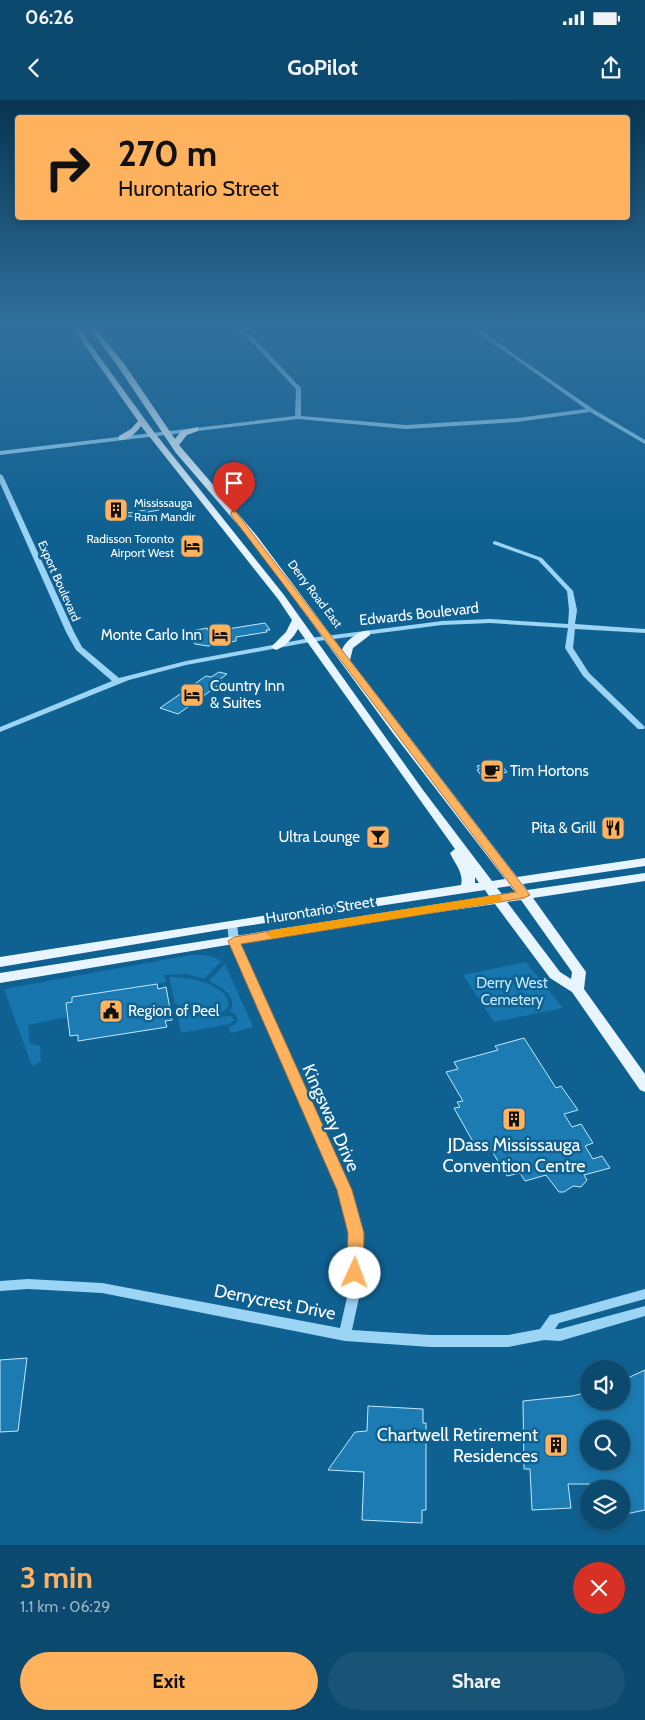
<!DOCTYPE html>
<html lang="en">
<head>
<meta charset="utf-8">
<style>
  :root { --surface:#0b496e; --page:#195376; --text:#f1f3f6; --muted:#9ab2c2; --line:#2b6181; --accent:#ffb25e }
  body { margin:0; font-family:Cabin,sans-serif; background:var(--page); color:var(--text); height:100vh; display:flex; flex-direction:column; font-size:19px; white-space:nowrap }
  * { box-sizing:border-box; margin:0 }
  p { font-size:16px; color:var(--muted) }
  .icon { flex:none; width:28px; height:28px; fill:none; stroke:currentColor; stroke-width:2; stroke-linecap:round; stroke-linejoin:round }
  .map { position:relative; height:1445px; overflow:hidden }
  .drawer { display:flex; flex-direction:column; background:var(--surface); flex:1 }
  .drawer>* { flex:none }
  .banner { position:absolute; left:15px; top:15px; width:615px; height:105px; border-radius:5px; box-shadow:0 2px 8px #0003,0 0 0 1px var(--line); background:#ffb25e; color:#111; overflow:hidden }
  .fabs { position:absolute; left:580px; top:1260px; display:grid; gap:10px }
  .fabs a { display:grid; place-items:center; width:50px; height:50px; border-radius:50%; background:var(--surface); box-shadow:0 2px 8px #0003,0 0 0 1px var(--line); font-size:25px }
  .pin { position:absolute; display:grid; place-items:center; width:42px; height:42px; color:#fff; margin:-51px -21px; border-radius:50% 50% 50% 0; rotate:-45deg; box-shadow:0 0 5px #0007 }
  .pin .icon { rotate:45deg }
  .me { position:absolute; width:55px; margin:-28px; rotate:2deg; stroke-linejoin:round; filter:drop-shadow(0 0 4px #0008) }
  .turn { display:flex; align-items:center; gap:18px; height:105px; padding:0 20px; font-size:22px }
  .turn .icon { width:65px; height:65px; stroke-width:2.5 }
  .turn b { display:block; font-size:35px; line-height:42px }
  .round { display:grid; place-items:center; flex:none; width:52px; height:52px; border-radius:26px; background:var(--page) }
  .summary { display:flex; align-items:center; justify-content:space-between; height:85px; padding:0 20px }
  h1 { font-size:30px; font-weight:700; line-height:38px; color:var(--accent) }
  .cta { display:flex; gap:10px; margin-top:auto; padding:10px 20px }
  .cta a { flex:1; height:58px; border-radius:30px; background:var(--accent); color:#111; font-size:20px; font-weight:700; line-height:58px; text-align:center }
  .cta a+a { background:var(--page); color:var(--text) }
  .status { display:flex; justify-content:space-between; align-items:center; height:35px; padding:0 25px; background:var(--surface); direction:ltr }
  .status svg { height:14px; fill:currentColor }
  header { display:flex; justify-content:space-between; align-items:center; height:65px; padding:0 20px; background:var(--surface); font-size:22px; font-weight:700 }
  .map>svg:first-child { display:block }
</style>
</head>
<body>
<div class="status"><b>06:26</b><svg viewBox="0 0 49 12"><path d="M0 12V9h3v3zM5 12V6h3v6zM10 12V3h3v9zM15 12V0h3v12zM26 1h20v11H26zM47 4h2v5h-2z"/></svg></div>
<header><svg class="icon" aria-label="back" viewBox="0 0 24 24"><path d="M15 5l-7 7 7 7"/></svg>GoPilot<svg class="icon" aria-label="share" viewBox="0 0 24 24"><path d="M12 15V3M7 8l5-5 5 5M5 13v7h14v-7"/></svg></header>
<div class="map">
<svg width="645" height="1445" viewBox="0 0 645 1445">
  <rect width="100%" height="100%" fill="#0f6192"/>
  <!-- green -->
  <path fill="#1676ad" d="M191,855C202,854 212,855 221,861L204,879L187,874L164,875L166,882L157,884L72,897V902L66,903L67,917L28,925L30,944L40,946L41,961L32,966L4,889Z
    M526,862L563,908L494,922L463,875Z
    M225,864L253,927L231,933L229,927L234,925L238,920L236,915L230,911C239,896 220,887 209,881Z
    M169,877C185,876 232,884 228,907C214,923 191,907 175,904Z
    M188,914L201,917L231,916L234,920L230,924L181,933L178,918Z"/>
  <!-- building -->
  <path fill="#1c7bb2" stroke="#c3e9fe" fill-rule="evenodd" d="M156,399L163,406L157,407L159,410L148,412L152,417L135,420L131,416L111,417L104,410L122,406L129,413L145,410L139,403Z
    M265,523L270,530H266L267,532L236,537V541L208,546L195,544L186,532L207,528L209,532Z
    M219,572L227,574L219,580L223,582L178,614L160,608L206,576L211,577Z
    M498,662L507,672L484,679L477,670L479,669L477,666Z
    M157,884L158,889L166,887L172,920L165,921L167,927L78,941V935L70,936L66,903L72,902V897Z
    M524,938L556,988L561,986L578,1010L564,1014L572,1027L581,1024L593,1043L585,1046L593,1059L602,1056L610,1068L584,1075L587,1080L581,1087L573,1086L564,1092H559L546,1075L525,1081L520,1073L507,1076L490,1048L484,1049L482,1045L476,1047L454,1008L460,1007L457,1002L463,1001L446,972L458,969L454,962L498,950L495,946Z
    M27,1258L18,1331L0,1332V1260Z
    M645,1270V1410L621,1415V1389H590L589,1384H568L571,1408L532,1410L530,1369H524L523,1301L572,1296L589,1292V1301H621V1281ZM589,1329H621V1361H589Z
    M368,1306L423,1309V1323H426V1410H422V1423L362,1420L364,1372L328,1370L355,1332L367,1331Z"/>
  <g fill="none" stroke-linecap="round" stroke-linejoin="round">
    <!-- minor -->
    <path fill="#9bd4f4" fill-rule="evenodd" d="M230,227H235L251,235L301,288V316L406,325L517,318L586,309L470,227H475L593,309L645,340V344L590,312L517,322L406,329L298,319L0,355V351L295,316L296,289L247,237Z
      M0,374L3,376L74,532L82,547L119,578L186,561L310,538L442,521L490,519L568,524L569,510L567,491L538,460L493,444V442L495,441L542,458L573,491L577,510L575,524L645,529V533L575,529L573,548L589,573L645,627L644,629H638L583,576L565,548L568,528L490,523L442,525L310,542L186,565L129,580L0,632V627L112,581L76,550L66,532L0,383Z
      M232,821L237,824L239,841L350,1090L362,1133L360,1193L352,1230L430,1235H508L540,1229L550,1215L555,1214L645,1189V1199L559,1223L555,1229H560L645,1206V1216L560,1241L544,1240L508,1247H430L345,1241L102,1193L28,1189L0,1191V1181L28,1179L102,1183L340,1228L348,1193L350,1133L338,1090L229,841L227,824Z"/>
    <!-- major -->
    <path fill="#e8f5ff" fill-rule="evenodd" d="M72,227H78L154,332L284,495L423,690L492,781L505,779L392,632L251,440L176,353L117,265L88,227H94L123,262L175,339L181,331L198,327V331L187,335L179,345L257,436L342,550C345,541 360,529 370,531V535L353,548L350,560L517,777L645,758V766L523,784L527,790L645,773V781L533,798L586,872L584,889L645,974V992L640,990L572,892L550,878L495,804L336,827L0,883V873L489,796L485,790L232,828L0,867V857L461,785C464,773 455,764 450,753L455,749L298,529C294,537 285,547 276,550L271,547L286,532L292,520L278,499L141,326C136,333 128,341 119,340V336L131,329L138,321ZM475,777L479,783H475ZM510,786L515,792L502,794L497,788ZM521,800L572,872L571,879L560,872L507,802Z"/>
  </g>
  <!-- sky -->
  <linearGradient id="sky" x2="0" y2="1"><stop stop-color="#083550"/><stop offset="0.53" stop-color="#31709d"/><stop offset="1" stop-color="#31709d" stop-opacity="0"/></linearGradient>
  <rect width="645" height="429" fill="url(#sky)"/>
  <!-- route -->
  <path fill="#ffb25e" stroke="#a6743d" d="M234,411L236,412L530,795L524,798L241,844L352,1090L364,1133L363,1173L360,1178L355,1180L349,1178L347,1173L348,1133L337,1090L228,841L234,837L516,792L231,415V412Z"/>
  <!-- slow -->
  <path fill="#f59e0b" d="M496,795L500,796L502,799L500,802L272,838L266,834L272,830Z"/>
  <!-- icons -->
  <defs>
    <g id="building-square" transform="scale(1.25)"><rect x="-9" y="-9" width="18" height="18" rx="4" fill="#ffb25e" stroke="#0f6192"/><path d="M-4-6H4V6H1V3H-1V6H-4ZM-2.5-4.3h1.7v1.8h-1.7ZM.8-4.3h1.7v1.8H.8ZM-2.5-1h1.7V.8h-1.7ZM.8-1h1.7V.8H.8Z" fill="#111"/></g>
    <g id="hotel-square" transform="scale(1.25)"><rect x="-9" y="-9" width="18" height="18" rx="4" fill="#ffb25e" stroke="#0f6192"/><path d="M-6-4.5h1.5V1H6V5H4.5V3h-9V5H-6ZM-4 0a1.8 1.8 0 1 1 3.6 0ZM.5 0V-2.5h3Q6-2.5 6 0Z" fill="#111"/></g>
    <g id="cafe-square" transform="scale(1.25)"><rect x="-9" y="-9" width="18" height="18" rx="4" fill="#ffb25e" stroke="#0f6192"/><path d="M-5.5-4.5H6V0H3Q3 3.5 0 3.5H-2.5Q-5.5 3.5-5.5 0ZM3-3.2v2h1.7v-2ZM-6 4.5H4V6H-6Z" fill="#111"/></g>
    <g id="restaurant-square" transform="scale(1.25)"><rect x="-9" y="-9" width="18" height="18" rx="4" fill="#ffb25e" stroke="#0f6192"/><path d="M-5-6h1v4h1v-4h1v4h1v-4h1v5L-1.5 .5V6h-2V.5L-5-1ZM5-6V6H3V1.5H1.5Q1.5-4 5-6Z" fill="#111"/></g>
    <g id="bar-square" transform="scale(1.25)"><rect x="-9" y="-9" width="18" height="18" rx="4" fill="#ffb25e" stroke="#0f6192"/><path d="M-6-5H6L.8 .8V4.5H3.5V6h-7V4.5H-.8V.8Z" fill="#111"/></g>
    <g id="civic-square" transform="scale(1.25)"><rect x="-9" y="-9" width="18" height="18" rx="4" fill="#ffb25e" stroke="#0f6192"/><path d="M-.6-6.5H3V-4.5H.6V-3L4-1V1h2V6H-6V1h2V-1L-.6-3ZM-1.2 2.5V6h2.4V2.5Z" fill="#111"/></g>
  </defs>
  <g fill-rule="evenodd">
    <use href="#building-square" x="116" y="410"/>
    <use href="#hotel-square" x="192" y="446"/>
    <use href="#hotel-square" x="220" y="535"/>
    <use href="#hotel-square" x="192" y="595"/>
    <use href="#cafe-square" x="492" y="671"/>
    <use href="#restaurant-square" x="613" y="728"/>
    <use href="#bar-square" x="378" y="737"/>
    <use href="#civic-square" x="111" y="911"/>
    <use href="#building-square" x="514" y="1019"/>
    <use href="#building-square" x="556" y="1345"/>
  </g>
  <g text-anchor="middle" stroke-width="5" stroke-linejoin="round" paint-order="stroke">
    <!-- far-poi labels -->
    <g font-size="12" fill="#fff" stroke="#0f6192" text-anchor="start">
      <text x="134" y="407">Mississauga<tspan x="134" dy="14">Ram Mandir</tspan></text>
      <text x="174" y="443" text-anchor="end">Radisson Toronto<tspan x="174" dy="14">Airport West</tspan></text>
    </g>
    <!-- far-street labels -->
    <g font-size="12" fill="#fff" stroke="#0f6192">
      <text transform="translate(59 481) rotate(66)" y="4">Export Boulevard</text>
      <text transform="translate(315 494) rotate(53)" y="4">Derry Road East</text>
    </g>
    <!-- street labels -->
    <g font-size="15" fill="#fff" stroke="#0f6192">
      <text transform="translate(419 514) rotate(-6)" y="5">Edwards Boulevard</text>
      <text transform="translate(320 810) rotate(-9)" y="5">Hurontario Street</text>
    </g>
    <!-- poi labels -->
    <g font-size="15" fill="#fff" stroke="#0f6192" text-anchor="end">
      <text x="202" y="540">Monte Carlo Inn</text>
      <text x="210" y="591" text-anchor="start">Country Inn<tspan x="210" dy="17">&amp; Suites</tspan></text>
      <text x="510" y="676" text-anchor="start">Tim Hortons</text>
      <text x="596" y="733">Pita &amp; Grill</text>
      <text x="360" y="742">Ultra Lounge</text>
      <text x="128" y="916" text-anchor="start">Region of Peel</text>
    </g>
    <!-- park labels -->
    <g font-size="15" fill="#c3e9fe" stroke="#0f6192">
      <text x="512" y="888">Derry West<tspan x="512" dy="17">Cemetery</tspan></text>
    </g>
    <!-- near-street labels -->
    <g font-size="18" fill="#fff" stroke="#0f6192">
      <text transform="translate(331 1018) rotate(66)" y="6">Kingsway Drive</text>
      <text transform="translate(275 1202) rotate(11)" y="6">Derrycrest Drive</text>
    </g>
    <!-- near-poi labels -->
    <g font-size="18" fill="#fff" stroke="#0f6192">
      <text x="514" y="1051">JDass Mississauga<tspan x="514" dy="21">Convention Centre</tspan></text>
      <text x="538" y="1341" text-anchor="end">Chartwell Retirement<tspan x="538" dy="21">Residences</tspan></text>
    </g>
  </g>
</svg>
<div class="fabs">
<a><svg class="icon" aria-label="sound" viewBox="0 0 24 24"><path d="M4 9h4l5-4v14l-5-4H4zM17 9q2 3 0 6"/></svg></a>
<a><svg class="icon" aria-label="search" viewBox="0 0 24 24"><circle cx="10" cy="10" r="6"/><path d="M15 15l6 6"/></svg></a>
<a><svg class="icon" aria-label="layers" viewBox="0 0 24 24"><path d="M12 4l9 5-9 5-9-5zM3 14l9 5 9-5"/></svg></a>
</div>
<div class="pin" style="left:234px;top:413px;background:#d93025"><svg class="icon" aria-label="arrive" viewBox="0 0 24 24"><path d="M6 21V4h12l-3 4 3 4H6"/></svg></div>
<svg class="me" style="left:355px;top:1173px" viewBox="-20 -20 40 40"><circle r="19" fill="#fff"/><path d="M0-13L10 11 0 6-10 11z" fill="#ffb25e"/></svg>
<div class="banner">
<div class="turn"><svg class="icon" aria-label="right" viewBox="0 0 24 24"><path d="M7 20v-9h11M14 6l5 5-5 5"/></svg><div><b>270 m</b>Hurontario Street</div></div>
</div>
</div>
<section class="drawer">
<div class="summary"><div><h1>3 min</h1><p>1.1 km · 06:29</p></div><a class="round" style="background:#d93025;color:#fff"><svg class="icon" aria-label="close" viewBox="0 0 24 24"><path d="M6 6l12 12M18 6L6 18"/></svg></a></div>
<div class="cta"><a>Exit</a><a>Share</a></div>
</section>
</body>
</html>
